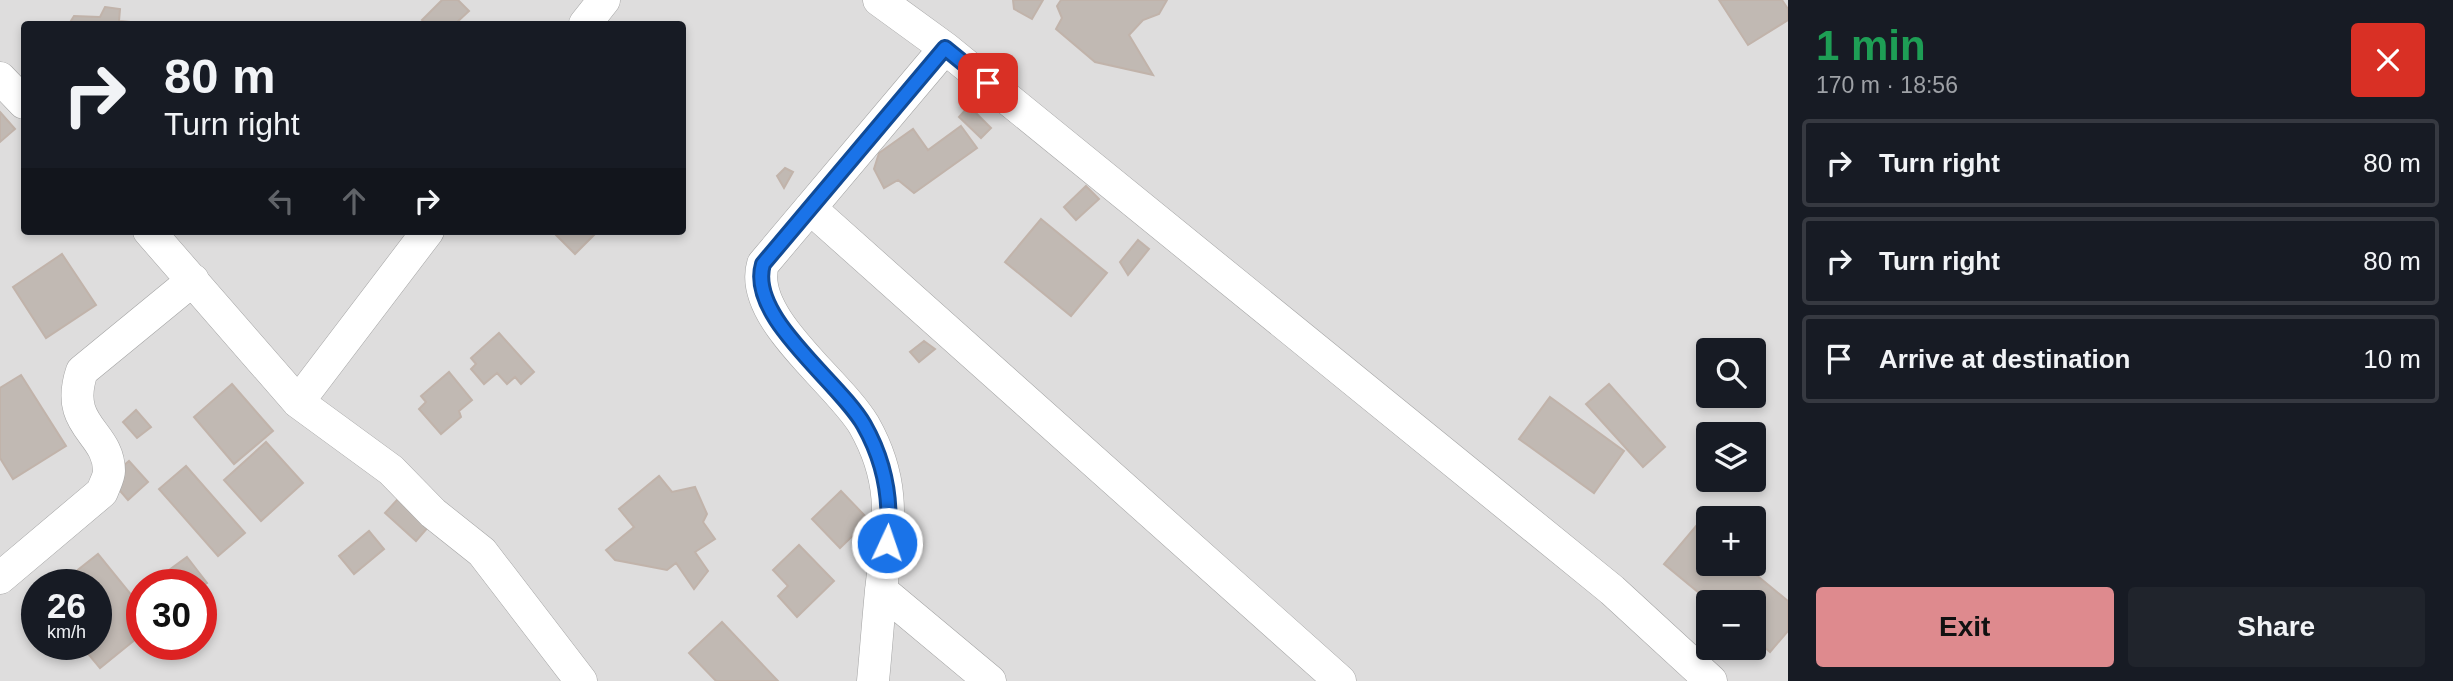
<!DOCTYPE html>
<html lang="en">
<head>
<meta charset="utf-8">
<style>
  :root { --surface:#171b24; --page:#20242c; --text:#f1f3f6; --muted:#9ea1a6; --line:#363941; --accent:#de8a8e }
  body { margin:0; font-family:Arial,sans-serif; background:var(--page); color:var(--text); height:100vh; display:flex; flex-direction:column; font-size:26px; white-space:nowrap }
  * { box-sizing:border-box; margin:0 }
  p { font-size:23px; color:var(--muted) }
  .icon { flex:none; width:38px; height:38px; fill:none; stroke:currentColor; stroke-width:2; stroke-linecap:round; stroke-linejoin:round }
  .map { position:relative; flex:1; overflow:hidden }
  .sheet { display:flex; flex-direction:column; background:var(--surface); width:665px }
  .sheet>* { flex:none }
  .banner { position:absolute; left:21px; top:21px; width:665px; height:214px; border-radius:7px; box-shadow:0 4px 10px #0003; background:#171b24; color:var(--text); overflow:hidden }
  .tools { position:absolute; left:1696px; top:338px; display:grid; gap:14px }
  .tools a { display:grid; place-items:center; width:70px; height:70px; border-radius:7px; background:var(--surface); box-shadow:0 4px 10px #0003; font-size:35px }
  .speed { position:absolute; left:21px; top:569px; display:flex; gap:14px; font-size:35px; font-weight:700; text-align:center }
  .speed>* { display:grid; place-content:center; width:91px; height:91px; border-radius:50%; background:var(--surface); box-shadow:0 4px 10px #0003; line-height:1 }
  .speed small { font-size:18px; font-weight:400 }
  .speed .limit { border:10px solid #d22; background:#fff; color:#111 }
  .pin { position:absolute; display:grid; place-items:center; width:60px; height:60px; color:#fff; margin:-30px; border-radius:14px; box-shadow:0 4px 10px #0006 }
  .me { position:absolute; width:77px; margin:-38px; rotate:3deg; stroke-linejoin:round; filter:drop-shadow(0 0 5px #0008) }
  .turn { display:flex; align-items:center; gap:24px; height:147px; padding:0 28px; font-size:32px }
  .turn .icon { width:91px; height:91px; stroke-width:2.5 }
  .turn b { display:block; font-size:49px; line-height:60px }
  .lanes { display:flex; align-items:center; height:66px; padding:0 28px; background:#0003; justify-content:center; gap:35px; direction:ltr }
  .lanes .off { opacity:.35 }
  .round { display:grid; place-items:center; flex:none; width:74px; height:74px; border-radius:7px; background:var(--page) }
  .head { display:flex; align-items:center; justify-content:space-between; height:119px; padding:0 28px }
  h1 { font-size:42px; font-weight:700; line-height:52px; color:#1e9e55 }
  .cta { display:flex; gap:14px; margin-top:auto; padding:14px 28px }
  .cta a { flex:1; height:80px; border-radius:7px; background:var(--accent); color:#111; font-size:28px; font-weight:700; line-height:80px; text-align:center }
  .cta a+a { background:var(--page); color:var(--text) }
  ul { padding:0; list-style:none }
  li { display:flex; align-items:center; gap:21px; height:88px; margin:0 14px 10px; padding:0 14px; border:4px solid var(--line); border-radius:7px }
  li div { flex:1 }
  li b { display:block; font-size:26px }
  li em { font-style:normal }
  main { display:flex; flex:1; min-height:0 }
  .map>svg:first-child { display:block }
</style>
</head>
<body>
<main>
<div class="map">
<svg width="1788" height="681" viewBox="0 0 1788 681">
  <rect width="100%" height="100%" fill="#f0ede7"/>
  <!-- residential -->
  <path fill="#dedddd" fill-rule="evenodd" d="M0,0H1788V681H0ZM24,24H682V231H24ZM1708,350H1754V396H1708ZM1708,434H1754V480H1708ZM1708,518H1754V564H1708ZM37,584H96V644H37ZM142,584H201V644H142ZM1708,602H1754V648H1708Z"/>
  <!-- building -->
  <path fill="#c1b9b3" stroke="#c1b3aa" stroke-width="2" d="M442,0H458L469,11L455,24H426L422,20Z
    M1013,0H1043L1032,19L1014,9Z
    M1061,0H1167L1159,14L1143,20L1129,35L1153,75L1095,62L1056,29L1062,18L1057,6Z
    M1719,0H1782L1788,9V20L1748,45Z
    M105,7L120,9L119,21L130,22V24H69L74,16L100,17Z
    M969,106L991,128L981,138L959,117Z
    M0,112L15,129L0,142Z
    M961,126L977,148L914,193L898,180L884,188L874,169L879,153L913,129L928,150Z
    M785,168L793,172L784,188L777,176Z
    M1086,186L1099,199L1076,220L1064,207Z
    M1041,219L1107,273L1071,316L1005,262Z
    M552,231H598L575,254Z
    M1138,240L1149,249L1128,275L1120,262Z
    M62,254L96,305L46,338L13,287Z
    M499,333L534,372L521,384L515,377L507,384L497,373L484,384L471,369L476,364L471,358Z
    M924,341L935,349L919,362L910,352Z
    M449,372L472,400L459,411L461,417L441,434L419,409L426,402L421,396Z
    M21,375L66,446L13,479L0,458V388Z
    M232,384L273,431L234,464L194,417Z
    M1609,384L1665,447L1643,467L1586,404Z
    M1550,397L1624,451L1594,493L1519,439Z
    M136,410L151,427L137,438L123,422Z
    M266,442L303,483L261,521L224,480Z
    M129,461L148,482L128,500L109,478Z
    M186,466L245,533L218,556L159,489Z
    M659,476L672,492L695,487L707,514L703,522L715,539L695,552L708,571L694,589L676,563L667,570L615,560L606,550L634,527L619,509Z
    M841,491L869,520L840,548L812,519Z
    M398,499L429,526L416,541L385,513Z
    M1697,525L1708,534V564H1743L1788,601V631L1770,652L1754,638V602H1710L1664,564Z
    M369,531L384,549L354,574L339,556Z
    M799,545L834,581L797,617L778,596L788,586L773,570Z
    M98,554L142,608V634L100,668L80,644H96V584H60Z
    M187,557L207,583L201,587L150,584Z
    M722,622L778,681H716L689,653Z"/>
  <g fill="none" stroke-linecap="round" stroke-linejoin="round">
    <!-- street casing -->
    <g stroke="#a4a4a4" stroke-width="33">
      <path id="street" d="M879,0L945,48L1612,590L1711,681
        M585,24L604,0
        M0,78L24,103
        M810,208L1340,681
        M149,231L298,402L391,470L433,513L482,552L581,681
        M298,402L428,231
        M0,578L102,492C104,486 109,477 109,471C109,431 63,427 82,371L193,280
        M881,590L990,681
        M873,681C876,651 878,621 881,591C888,526 898,485 864,425C838,381 747,317 763,264L945,48"/>
    </g>
    <!-- street -->
    <use href="#street" stroke="#fff" stroke-width="32"/>
  </g>
  <g fill="none" stroke-linecap="round" stroke-linejoin="round">
    <!-- route casing -->
    <g stroke="#114b97" stroke-width="18">
      <path id="route" d="M887,543C892,502 885,462 864,425C839,381 747,317 763,264L945,48L988,83"/>
    </g>
    <!-- route -->
    <use href="#route" stroke="#1a73e8" stroke-width="12"/>
  </g>
</svg>
<div class="tools">
<a><svg class="icon" aria-label="search" viewBox="0 0 24 24"><circle cx="10" cy="10" r="6"/><path d="M15 15l6 6"/></svg></a>
<a><svg class="icon" aria-label="layers" viewBox="0 0 24 24"><path d="M12 4l9 5-9 5-9-5zM3 14l9 5 9-5"/></svg></a>
<a>+</a>
<a>−</a>
</div>
<div class="speed"><div>26<small>km/h</small></div><div class="limit">30</div></div>
<div class="pin" style="left:988px;top:83px;background:#d93025"><svg class="icon" aria-label="arrive" viewBox="0 0 24 24"><path d="M6 21V4h12l-3 4 3 4H6"/></svg></div>
<svg class="me" style="left:887px;top:543px" viewBox="-20 -20 40 40"><circle r="17" fill="#1a73e8" stroke="#fff" stroke-width="3"/><path d="M0-11L8 9 0 5-8 9z" fill="#fff"/></svg>
<div class="banner">
<div class="turn"><svg class="icon" aria-label="right" viewBox="0 0 24 24"><path d="M7 20v-9h11M14 6l5 5-5 5"/></svg><div><b>80 m</b>Turn right</div></div>
<div class="lanes"><svg class="icon off" aria-label="left" viewBox="0 0 24 24"><path d="M17 20v-9H6M10 6l-5 5 5 5"/></svg><svg class="icon off" aria-label="ahead" viewBox="0 0 24 24"><path d="M12 20V5M6 11l6-6 6 6"/></svg><svg class="icon" aria-label="right" viewBox="0 0 24 24"><path d="M7 20v-9h11M14 6l5 5-5 5"/></svg></div>
</div>
</div>
<section class="sheet">
<div class="head"><div><h1>1 min</h1><p>170 m · 18:56</p></div><a class="round" style="background:#d93025;color:#fff"><svg class="icon" aria-label="close" viewBox="0 0 24 24"><path d="M6 6l12 12M18 6L6 18"/></svg></a></div>
<ul>
<li><svg class="icon" aria-label="right" viewBox="0 0 24 24"><path d="M7 20v-9h11M14 6l5 5-5 5"/></svg><div><b>Turn right</b></div><em>80 m</em></li>
<li><svg class="icon" aria-label="right" viewBox="0 0 24 24"><path d="M7 20v-9h11M14 6l5 5-5 5"/></svg><div><b>Turn right</b></div><em>80 m</em></li>
<li><svg class="icon" aria-label="arrive" viewBox="0 0 24 24"><path d="M6 21V4h12l-3 4 3 4H6"/></svg><div><b>Arrive at destination</b></div><em>10 m</em></li>
</ul>
<div class="cta"><a>Exit</a><a>Share</a></div>
</section>
</main>
</body>
</html>
